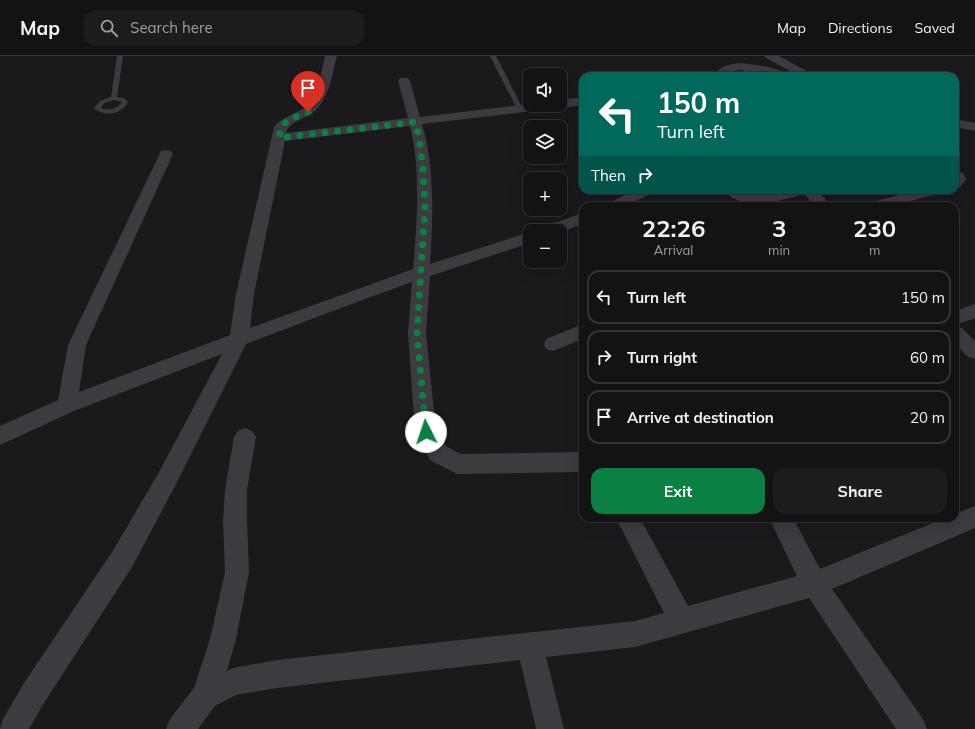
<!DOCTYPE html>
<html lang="en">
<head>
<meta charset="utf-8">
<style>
  :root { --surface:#141314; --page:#1d1c1d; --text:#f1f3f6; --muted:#9d9ea0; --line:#333234; --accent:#0b8043 }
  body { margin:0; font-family:Mulish,sans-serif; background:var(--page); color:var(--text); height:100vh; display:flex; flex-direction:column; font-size:15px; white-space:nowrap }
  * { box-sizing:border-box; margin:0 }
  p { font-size:13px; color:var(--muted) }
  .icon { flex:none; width:22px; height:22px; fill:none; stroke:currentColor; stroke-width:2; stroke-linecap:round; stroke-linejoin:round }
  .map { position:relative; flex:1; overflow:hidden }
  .sheet { position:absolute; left:579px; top:146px; width:380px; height:320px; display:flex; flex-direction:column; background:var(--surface); border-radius:12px; box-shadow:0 4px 16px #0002,0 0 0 1px var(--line) }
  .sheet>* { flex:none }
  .banner { position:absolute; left:579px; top:16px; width:380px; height:122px; border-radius:12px; box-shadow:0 4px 16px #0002,0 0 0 1px var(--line); background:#00695c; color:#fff; overflow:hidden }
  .fabs { position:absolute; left:523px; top:12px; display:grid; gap:8px }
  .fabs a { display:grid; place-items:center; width:44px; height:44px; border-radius:8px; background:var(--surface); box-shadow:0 4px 16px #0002,0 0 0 1px var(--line); font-size:20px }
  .pin { position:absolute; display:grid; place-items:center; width:34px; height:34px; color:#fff; margin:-41px -17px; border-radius:50% 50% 50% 0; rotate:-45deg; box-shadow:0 0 4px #0007 }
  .pin .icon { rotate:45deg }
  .me { position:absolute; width:44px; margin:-22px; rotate:356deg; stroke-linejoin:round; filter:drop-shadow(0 0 3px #0008) }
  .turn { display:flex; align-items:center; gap:14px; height:84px; padding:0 12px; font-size:18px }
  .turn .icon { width:52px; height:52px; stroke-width:2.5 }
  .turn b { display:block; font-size:28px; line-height:34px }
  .then { display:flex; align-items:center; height:38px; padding:0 12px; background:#0003; gap:8px; font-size:15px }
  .eta { display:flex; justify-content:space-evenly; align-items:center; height:68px; text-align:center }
  .eta b { font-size:24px; font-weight:700; line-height:28px }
  .button { display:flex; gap:8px; margin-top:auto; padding:8px 12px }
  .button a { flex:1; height:46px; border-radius:12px; background:var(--accent); color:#fff; font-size:16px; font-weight:700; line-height:46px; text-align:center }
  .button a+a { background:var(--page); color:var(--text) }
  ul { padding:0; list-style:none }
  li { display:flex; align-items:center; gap:12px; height:54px; margin:0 8px 6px; padding:0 4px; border:2px solid var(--line); border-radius:12px }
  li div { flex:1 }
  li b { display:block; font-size:15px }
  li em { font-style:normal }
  header { display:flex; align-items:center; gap:24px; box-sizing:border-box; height:56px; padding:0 20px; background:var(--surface); border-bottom:1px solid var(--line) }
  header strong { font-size:19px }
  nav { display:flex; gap:22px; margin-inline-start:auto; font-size:14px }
  .search { width:280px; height:36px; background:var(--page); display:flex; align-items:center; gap:10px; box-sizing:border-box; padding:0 14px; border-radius:12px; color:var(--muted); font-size:15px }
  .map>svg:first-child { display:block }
</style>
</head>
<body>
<header>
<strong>Map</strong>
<div class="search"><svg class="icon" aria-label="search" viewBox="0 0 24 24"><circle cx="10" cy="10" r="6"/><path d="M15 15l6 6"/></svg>Search here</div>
<nav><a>Map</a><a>Directions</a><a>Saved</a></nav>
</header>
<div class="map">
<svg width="975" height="673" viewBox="0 0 975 673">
  <rect width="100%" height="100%" fill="#1a191b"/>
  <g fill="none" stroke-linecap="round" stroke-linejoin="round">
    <!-- service -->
    <path fill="#3d3a40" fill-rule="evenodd" d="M117,0H123L117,41L124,42L128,46C122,58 104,62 94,52L100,45L111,41ZM114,44L122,46C117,53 108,55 101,52L104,47Z
      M490,0H496L523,53L522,54L517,53Z"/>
    <!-- minor -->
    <path fill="#3d3a40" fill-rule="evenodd" d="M325,0H337C332,18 330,39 317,53C309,63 289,64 286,77L408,62L398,25L400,22H408L410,25L420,61L530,48V49H560V44L583,41V49L560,52L555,50L550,53L422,68C435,111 433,164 430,208L530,176V187L430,220L426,277L436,375L446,390L460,398L583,396V416L457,418L430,404L415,376L408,277L412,226L330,256L246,288L175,430L132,511L44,647L29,673H0L3,663L24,627L114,493L159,416L222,298L74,355L0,389V370L58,344L68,289L161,95L166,94L171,95L173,98L86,289L79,336L230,279L236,238L274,71C281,61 294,59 304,52C318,41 321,16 325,0ZM410,70C421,113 417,169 413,213L250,272L254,238L285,85Z
      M764,0H779L812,18L814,20H799L766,2Z
      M740,7C751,8 784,12 791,20H772L740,14L733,15L725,20H713C720,10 728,8 740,7Z
      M955,63L975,67V75L955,71Z
      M955,114L964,118L966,124L960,131L955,132Z
      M635,134H654L652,137L626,150H606L609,147Z
      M724,134H742L758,138L786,134H816L832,150H815L804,138C783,144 740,157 724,134Z
      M918,134H943L941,137L891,150H865L868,147Z
      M583,157V168L560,176V175H541L543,171Z
      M975,248V262L955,269V255Z
      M583,268V283L553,295L546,293L544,288L546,283Z
      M955,270L962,272L975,285V303L968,301L955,288Z
      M245,372L252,375L256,381L247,433V465L249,516L236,583L227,615L233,612L277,604L635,565L664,557L616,462H640L688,550L797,520L769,462H793L820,513L945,462H955V458L975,450V472L832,533L923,663L927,673H896L809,542L635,591L546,601L564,673H536L520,604L277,632L236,639L215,650L198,673H166L170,663L194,632L210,583L225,516L223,465L225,433L234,381L238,375Z"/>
  </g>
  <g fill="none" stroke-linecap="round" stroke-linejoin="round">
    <!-- route -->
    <path stroke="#0b8043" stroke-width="7" stroke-dasharray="0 12.6" d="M308,56C291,63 282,63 279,82L415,66L419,80L423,113L425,151L417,277L426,376"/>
  </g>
</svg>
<div class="fabs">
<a><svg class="icon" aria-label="sound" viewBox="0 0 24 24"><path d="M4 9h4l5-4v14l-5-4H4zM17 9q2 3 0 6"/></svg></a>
<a><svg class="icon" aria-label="layers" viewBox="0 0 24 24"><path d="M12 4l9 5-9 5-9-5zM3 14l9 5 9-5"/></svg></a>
<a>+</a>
<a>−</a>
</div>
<div class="pin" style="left:308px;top:56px;background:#d93025"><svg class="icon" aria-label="arrive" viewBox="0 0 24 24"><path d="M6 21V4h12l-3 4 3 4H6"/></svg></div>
<svg class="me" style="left:426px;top:376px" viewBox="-20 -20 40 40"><circle r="19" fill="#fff"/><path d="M0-13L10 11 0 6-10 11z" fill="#0b8043"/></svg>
<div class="banner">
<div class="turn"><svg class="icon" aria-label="left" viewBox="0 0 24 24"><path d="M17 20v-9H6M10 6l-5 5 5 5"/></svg><div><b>150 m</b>Turn left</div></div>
<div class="then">Then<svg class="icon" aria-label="right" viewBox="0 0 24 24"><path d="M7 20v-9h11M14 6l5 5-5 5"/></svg></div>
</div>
<section class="sheet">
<div class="eta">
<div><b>22:26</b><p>Arrival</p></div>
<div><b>3</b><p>min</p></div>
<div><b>230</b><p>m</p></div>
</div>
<ul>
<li><svg class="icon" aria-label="left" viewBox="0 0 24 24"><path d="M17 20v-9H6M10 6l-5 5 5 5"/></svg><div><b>Turn left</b></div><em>150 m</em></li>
<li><svg class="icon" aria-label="right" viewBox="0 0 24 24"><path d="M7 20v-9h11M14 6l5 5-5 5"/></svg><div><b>Turn right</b></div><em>60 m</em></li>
<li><svg class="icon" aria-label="arrive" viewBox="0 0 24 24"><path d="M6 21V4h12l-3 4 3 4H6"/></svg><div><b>Arrive at destination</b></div><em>20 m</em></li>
</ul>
<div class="button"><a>Exit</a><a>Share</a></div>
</section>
</div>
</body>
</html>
